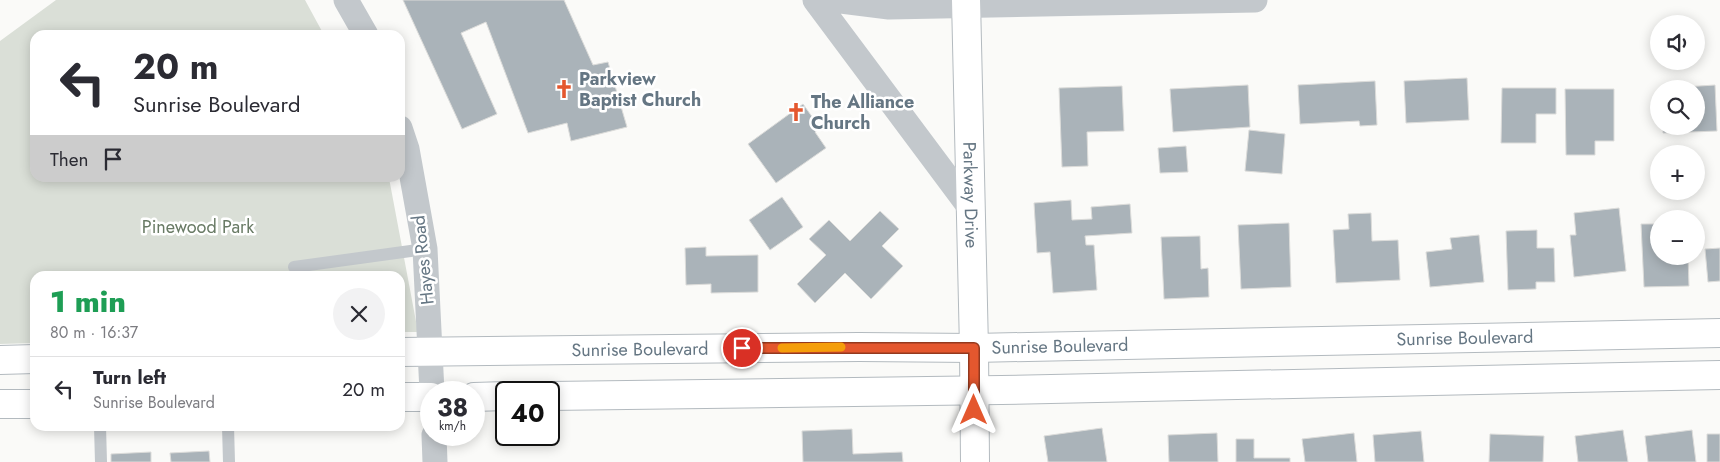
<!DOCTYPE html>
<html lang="en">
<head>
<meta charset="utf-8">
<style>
  :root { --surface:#fff; --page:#f2f2f3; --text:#2b2b33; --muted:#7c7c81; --line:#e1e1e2 }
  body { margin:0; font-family:Jost,sans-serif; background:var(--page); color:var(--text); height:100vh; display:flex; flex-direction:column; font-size:19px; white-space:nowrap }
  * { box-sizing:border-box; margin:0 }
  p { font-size:16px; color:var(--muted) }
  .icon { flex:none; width:28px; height:28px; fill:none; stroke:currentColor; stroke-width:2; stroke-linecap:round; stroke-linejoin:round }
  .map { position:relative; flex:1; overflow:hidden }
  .panel { position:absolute; left:30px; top:271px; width:375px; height:160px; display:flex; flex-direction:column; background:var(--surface); border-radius:15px; box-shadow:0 2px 12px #0003 }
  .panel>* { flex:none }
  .guide { position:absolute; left:30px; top:30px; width:375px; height:152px; border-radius:15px; box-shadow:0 2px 12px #0003; background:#fff; color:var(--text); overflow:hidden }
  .tools { position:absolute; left:1650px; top:15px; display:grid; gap:10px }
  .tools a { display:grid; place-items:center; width:55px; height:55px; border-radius:50%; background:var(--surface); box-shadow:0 2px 12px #0003; font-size:25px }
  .speed { position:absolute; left:420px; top:381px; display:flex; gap:10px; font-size:25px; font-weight:700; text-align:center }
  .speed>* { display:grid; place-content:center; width:65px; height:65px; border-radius:50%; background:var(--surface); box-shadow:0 2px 12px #0003; line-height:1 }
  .speed small { font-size:12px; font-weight:400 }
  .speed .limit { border:2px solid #111; border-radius:8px; background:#fff; color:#111 }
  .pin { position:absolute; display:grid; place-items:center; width:42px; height:42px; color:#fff; margin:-21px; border:2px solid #fff; border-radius:50%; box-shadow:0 1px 5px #0007 }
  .me { position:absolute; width:55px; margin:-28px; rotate:0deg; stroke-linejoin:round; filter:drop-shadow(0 0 4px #0008) }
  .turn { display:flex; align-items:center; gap:18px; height:105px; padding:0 20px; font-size:22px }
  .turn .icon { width:65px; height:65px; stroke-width:2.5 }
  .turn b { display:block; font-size:35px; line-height:42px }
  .then { display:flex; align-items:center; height:48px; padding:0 20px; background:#0003; gap:10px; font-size:19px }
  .round { display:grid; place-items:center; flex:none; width:52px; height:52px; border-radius:26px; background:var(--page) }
  .head { display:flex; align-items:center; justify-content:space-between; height:85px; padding:0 20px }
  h1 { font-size:30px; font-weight:800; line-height:38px; color:#1e9e55 }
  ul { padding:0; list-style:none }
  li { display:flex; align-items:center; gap:15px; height:65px; padding:0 20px; border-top:1px solid var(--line) }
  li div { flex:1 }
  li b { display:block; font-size:19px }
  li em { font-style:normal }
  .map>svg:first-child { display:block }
</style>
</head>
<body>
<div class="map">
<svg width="1720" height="462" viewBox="0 0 1720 462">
  <rect width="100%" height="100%" fill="#fafaf8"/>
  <!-- green -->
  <path fill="#dadfd7" d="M56,0H305L324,35H35V178H389L418,332H400V276H35V343L0,344V41Z"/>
  <!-- building -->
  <path fill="#aab3b9" stroke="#dcdcda" d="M403,0H564L593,65L608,62L627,127L571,141L567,123L528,133L486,22L461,33L497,114L462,129Z
    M1467,78L1469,120L1406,123L1404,81Z
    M1375,81L1377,125L1360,126L1359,121L1300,124L1298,85Z
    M1248,85L1250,127L1173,132L1170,89Z
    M1715,85L1717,131L1663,133V126H1696V89L1669,88Z
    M1122,86L1124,131L1087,132L1088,166L1062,167L1059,88Z
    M1502,88H1556V114H1536V143H1501Z
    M1565,89H1614V141H1595V155H1566Z
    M803,104L820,128L815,132L826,148L776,183L748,144Z
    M1249,130L1285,134L1282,174L1245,171Z
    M1186,146L1188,172L1160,173L1158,148Z
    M782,197L803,227L770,250L749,220Z
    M1071,200L1072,220L1092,219L1091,207L1130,204L1132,233L1085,236L1086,245H1094L1097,290L1053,293L1050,252L1037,253L1034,203Z
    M1619,208L1626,271L1574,277L1570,235H1576L1574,213Z
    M880,211L899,229L882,246L903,266L871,299L845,273L815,303L797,284L826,255L809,239L829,220L850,241Z
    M1371,213L1372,241L1398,240L1400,280L1336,283L1333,230L1349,229L1348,214Z
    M1289,223L1291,287L1241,289L1238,225Z
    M1641,224H1659V256H1688L1689,286L1644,287Z
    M1537,230V248H1554L1555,282H1536V289L1508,290L1506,231Z
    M1479,235L1484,282L1430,287L1426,252L1452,249L1450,238Z
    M1200,236L1201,269L1208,268L1209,297L1164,299L1161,237Z
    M706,247V256L758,255V292L711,293V284L686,285L685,248Z
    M1720,248V281L1708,282L1705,249Z
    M1102,428L1107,462H1048L1044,436Z
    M852,429L853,454L902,452L903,462H803L802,431Z
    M1623,430L1628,462H1578L1575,436Z
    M1692,430L1696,462H1648L1645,436Z
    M1421,431L1424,462H1375L1373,435Z
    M1217,433L1218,462H1169L1168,435Z
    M1354,433L1357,462H1305L1302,439Z
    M1490,434L1544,436L1543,462H1489Z
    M1707,434H1720V462H1707Z
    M1236,439H1254V458H1290V462H1236Z
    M209,451L210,462H171L170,453Z
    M151,452V462H111V454Z"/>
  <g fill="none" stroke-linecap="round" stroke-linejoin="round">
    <!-- secondary casing -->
    <g stroke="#b3babf" stroke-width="30">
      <g id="secondary">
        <path id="s1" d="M966,0L974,348L975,462"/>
        <path id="s2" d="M400,352L859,347L974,348L1720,333"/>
        <path d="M0,360L35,359"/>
        <path d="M549,396L1001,390L1720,375"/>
        <path d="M400,397H431"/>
        <path d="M474,397L506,396"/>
        <path d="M0,404H35"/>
      </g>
    </g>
    <!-- lane -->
    <path stroke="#c3c8cc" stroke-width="12" d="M294,267L425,249
      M100,426L101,462
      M228,426L229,462"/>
    <!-- street -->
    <path stroke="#c3c8cc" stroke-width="25" d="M346,0L366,35
      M815,0L971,209
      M833,0L889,7L1255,0
      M400,128L407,149L425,249L432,392
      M434,435L435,462"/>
    <!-- secondary -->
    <use href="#secondary" stroke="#fff" stroke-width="28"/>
  </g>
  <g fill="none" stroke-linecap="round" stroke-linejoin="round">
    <!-- route casing -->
    <g stroke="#94391e" stroke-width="12">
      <path id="route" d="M742,348H974V410"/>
    </g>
    <!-- route -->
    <use href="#route" stroke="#e4572e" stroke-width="9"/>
    <!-- slow -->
    <path stroke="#f59e0b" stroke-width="9" d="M782,348L841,347"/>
  </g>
  <!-- icons -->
  <defs>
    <g id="church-bare" transform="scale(1.5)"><path d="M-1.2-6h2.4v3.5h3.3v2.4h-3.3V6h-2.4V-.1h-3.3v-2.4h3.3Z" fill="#e4572e" stroke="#fff" stroke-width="2.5" paint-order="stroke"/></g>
  </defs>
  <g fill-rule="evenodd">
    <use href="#church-bare" x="564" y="89"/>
    <use href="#church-bare" x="796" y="112"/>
  </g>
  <g text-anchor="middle" stroke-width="5" stroke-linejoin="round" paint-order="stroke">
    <!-- poi labels -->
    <g font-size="18" font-weight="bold" fill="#657683" stroke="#fff" text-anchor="start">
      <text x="579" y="85">Parkview<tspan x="579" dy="21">Baptist Church</tspan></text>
      <text x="811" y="108">The Alliance<tspan x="811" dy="21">Church</tspan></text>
    </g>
    <!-- street labels -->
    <g font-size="18" fill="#657683" stroke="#fff">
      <text dy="6" stroke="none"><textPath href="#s1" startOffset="195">Parkway Drive</textPath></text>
      <text transform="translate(423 260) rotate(-96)" y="6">Hayes Road</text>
      <text dy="6" stroke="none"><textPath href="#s2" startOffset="1065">Sunrise Boulevard</textPath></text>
      <text dy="6" stroke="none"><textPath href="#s2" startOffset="660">Sunrise Boulevard</textPath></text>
      <text dy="6" stroke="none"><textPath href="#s2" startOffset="240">Sunrise Boulevard</textPath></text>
    </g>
    <!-- park labels -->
    <g font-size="18" fill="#687a64" stroke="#fff">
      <text x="198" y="233">Pinewood Park</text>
    </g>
  </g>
</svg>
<div class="tools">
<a><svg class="icon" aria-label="sound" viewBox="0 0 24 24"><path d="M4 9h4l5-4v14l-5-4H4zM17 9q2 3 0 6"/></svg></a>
<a><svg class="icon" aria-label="search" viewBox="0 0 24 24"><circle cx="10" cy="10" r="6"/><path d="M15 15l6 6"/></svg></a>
<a>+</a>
<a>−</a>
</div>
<div class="speed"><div>38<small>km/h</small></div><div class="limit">40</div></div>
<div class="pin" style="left:742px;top:348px;background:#d93025"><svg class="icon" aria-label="arrive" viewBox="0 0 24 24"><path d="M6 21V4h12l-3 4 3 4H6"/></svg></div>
<svg class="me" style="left:974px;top:410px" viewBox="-20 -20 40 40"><path d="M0-17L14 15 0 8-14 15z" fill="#e4572e" stroke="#fff" stroke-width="4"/></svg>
<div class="guide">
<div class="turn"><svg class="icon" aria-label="left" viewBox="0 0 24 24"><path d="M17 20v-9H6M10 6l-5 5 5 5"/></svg><div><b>20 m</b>Sunrise Boulevard</div></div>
<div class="then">Then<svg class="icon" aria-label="arrive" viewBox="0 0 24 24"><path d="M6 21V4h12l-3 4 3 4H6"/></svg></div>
</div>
<section class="panel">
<div class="head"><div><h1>1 min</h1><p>80 m · 16:37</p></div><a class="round"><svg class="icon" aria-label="close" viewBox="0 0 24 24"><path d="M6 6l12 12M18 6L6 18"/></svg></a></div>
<ul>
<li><svg class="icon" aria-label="left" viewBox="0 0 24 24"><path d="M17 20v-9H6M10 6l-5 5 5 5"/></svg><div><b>Turn left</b><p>Sunrise Boulevard</p></div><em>20 m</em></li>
</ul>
</section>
</div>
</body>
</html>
